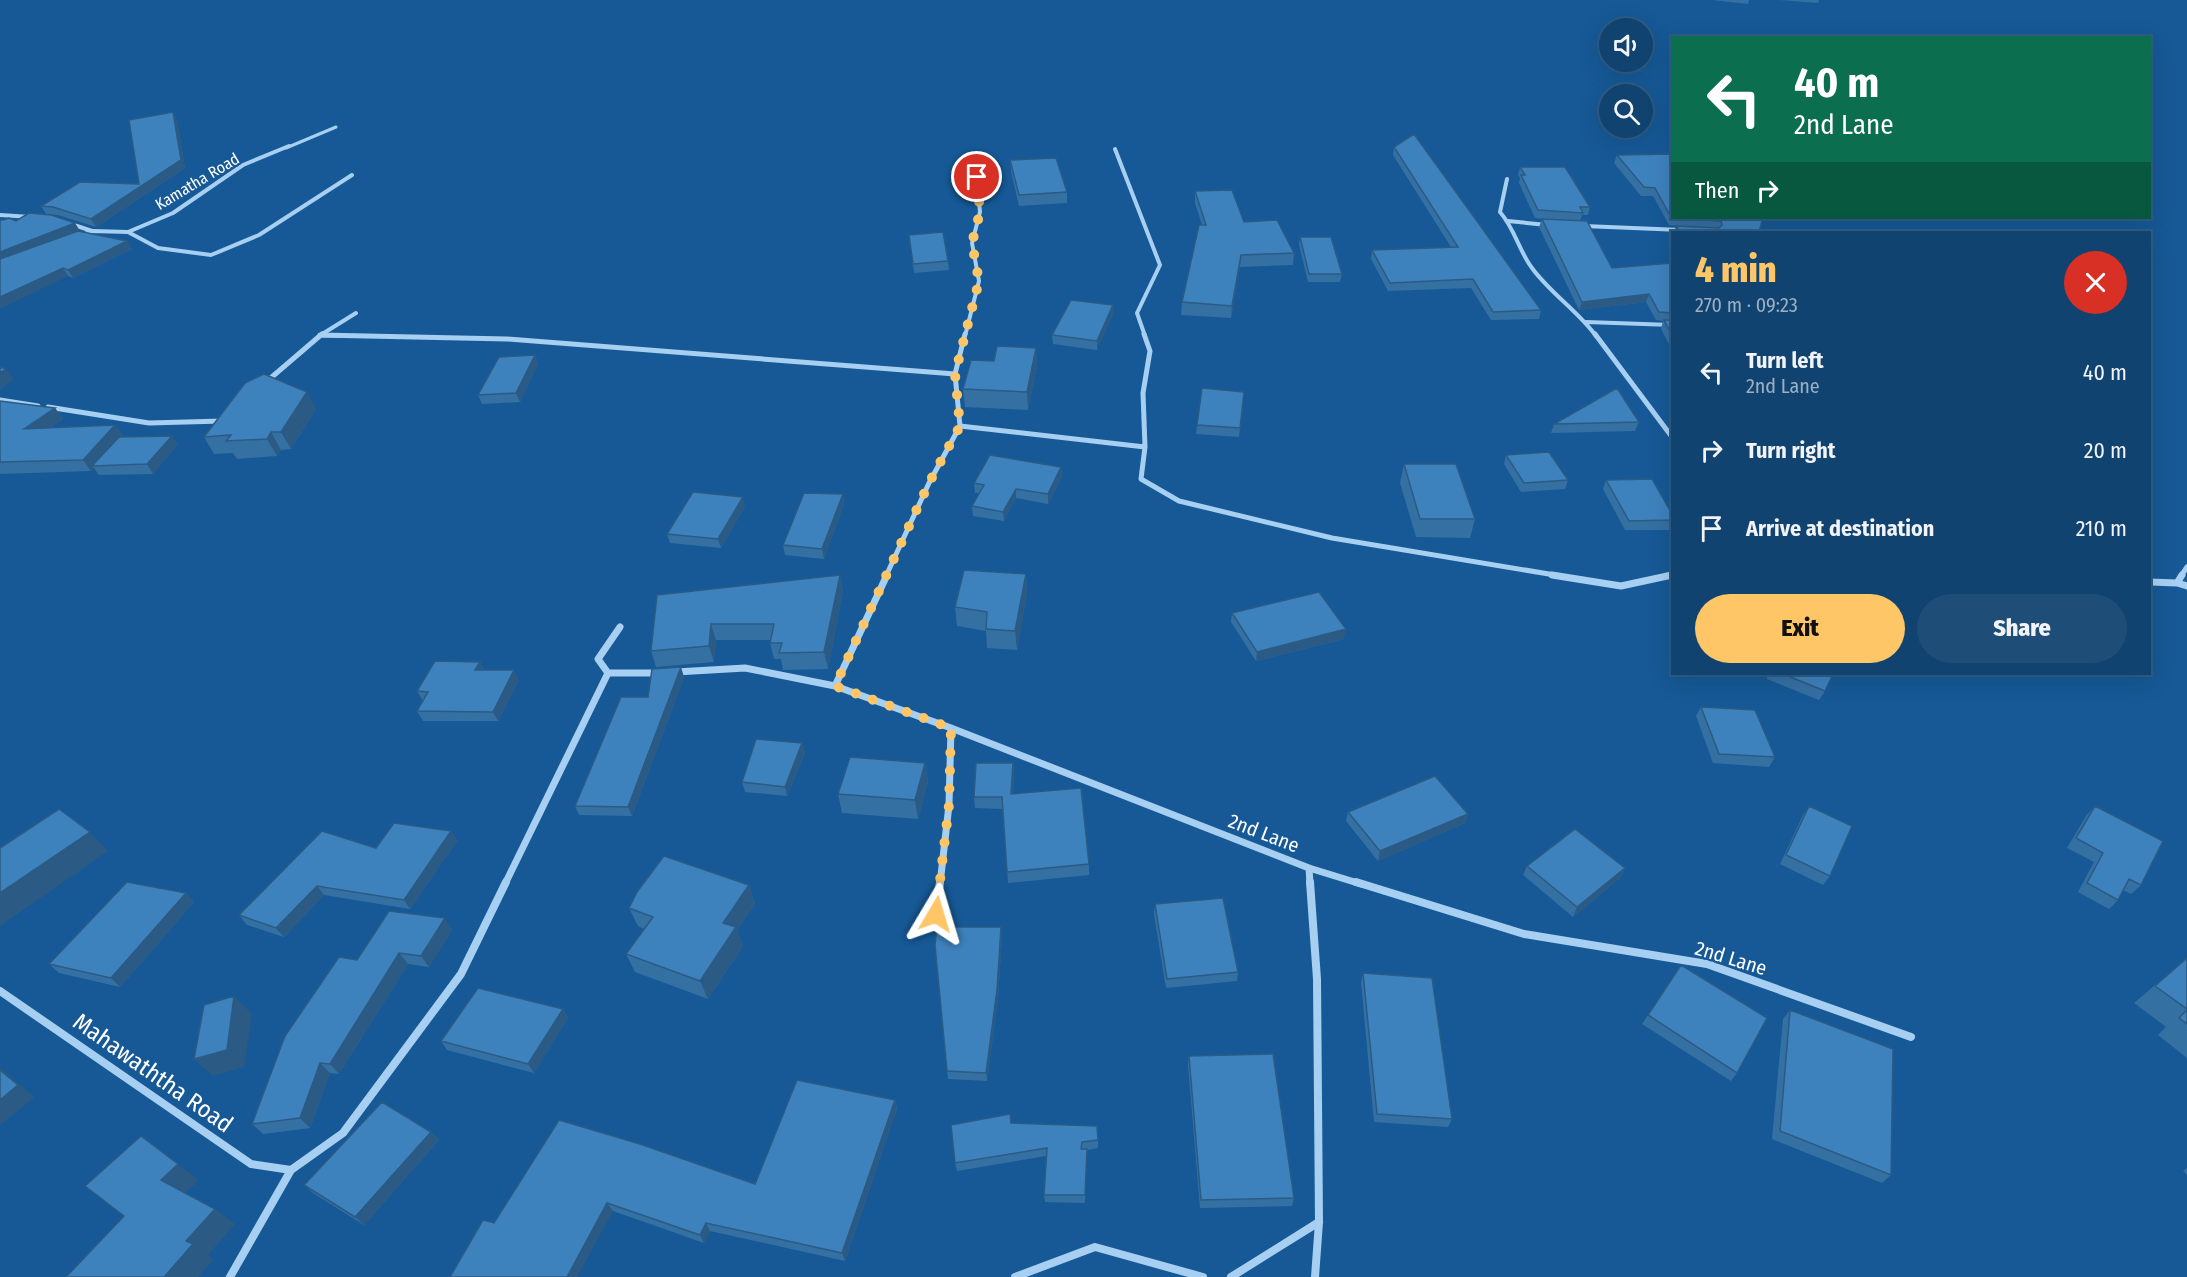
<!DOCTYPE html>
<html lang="en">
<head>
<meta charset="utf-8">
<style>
  :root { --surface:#104370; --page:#1e4e78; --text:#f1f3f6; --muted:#9cb0c3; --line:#305c83; --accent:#ffc668 }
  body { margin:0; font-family:"Fira Sans Condensed",sans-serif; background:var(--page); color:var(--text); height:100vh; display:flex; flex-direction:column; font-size:22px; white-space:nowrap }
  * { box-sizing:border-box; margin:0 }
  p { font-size:20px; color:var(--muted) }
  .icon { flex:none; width:33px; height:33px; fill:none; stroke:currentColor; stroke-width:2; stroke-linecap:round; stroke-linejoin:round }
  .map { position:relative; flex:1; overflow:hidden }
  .side { position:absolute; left:1671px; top:231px; width:480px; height:444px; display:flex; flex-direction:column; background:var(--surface); border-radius:0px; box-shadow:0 6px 24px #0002,0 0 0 2px var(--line) }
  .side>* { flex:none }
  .guide { position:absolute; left:1671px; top:36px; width:480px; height:183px; border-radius:0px; box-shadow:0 6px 24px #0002,0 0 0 2px var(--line); background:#0b6e4f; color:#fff; overflow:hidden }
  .tools { position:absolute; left:1599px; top:18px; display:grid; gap:12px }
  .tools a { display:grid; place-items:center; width:54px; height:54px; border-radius:50%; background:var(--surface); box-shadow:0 6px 24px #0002,0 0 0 2px var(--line); font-size:30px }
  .pin { position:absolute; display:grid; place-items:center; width:51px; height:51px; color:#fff; margin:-26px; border:3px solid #fff; border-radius:50%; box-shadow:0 2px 6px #0007 }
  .me { position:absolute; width:66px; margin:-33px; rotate:7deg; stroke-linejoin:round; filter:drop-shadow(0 0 4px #0008) }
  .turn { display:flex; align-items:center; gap:21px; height:126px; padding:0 24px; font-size:27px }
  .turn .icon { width:78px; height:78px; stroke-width:2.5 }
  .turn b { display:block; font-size:42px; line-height:51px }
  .then { display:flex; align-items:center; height:57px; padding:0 24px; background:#0003; gap:12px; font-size:22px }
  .round { display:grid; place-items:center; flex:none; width:63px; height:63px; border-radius:32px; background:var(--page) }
  .head { display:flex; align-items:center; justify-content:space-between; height:102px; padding:0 24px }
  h1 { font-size:36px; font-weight:800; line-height:45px; color:var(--accent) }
  .cta { display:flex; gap:12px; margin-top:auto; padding:12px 24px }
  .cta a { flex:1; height:69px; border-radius:36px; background:var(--accent); color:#111; font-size:24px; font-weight:800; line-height:69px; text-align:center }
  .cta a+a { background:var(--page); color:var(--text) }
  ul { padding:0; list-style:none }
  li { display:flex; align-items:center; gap:18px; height:78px; padding:0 24px }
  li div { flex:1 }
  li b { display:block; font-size:22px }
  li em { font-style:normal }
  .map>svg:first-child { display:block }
</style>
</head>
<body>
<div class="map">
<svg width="2187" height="1277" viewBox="0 0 2187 1277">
  <rect width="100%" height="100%" fill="#165996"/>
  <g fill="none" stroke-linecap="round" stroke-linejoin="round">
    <!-- street-far4 -->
    <path stroke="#a7cff1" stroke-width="3" d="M286,148L336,127"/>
    <!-- street-far3 -->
    <path stroke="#a7cff1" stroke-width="4" d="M1115,149L1160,265L1137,313L1145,336
      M1507,179L1500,212C1515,229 1519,251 1532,268C1550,293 1578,311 1596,336
      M0,215L31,217
      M1508,221L1547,225
      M71,224L92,231
      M1584,226L1681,230
      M128,232L158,248L211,255L259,235L352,175
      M82,235L93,231L128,232L173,213L243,165L289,146
      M1586,322L1672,325
      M320,335L344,336
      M319,336L356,313
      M965,336L979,281L972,243L980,212L975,160"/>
    <!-- street-far2 -->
    <path stroke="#a7cff1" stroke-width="5" d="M1144,334L1150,351L1143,393L1145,447
      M1595,334L1672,437
      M320,335L507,339L955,374L960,426L1145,447L1141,479L1179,501L1332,538L1561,576
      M955,374L965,334
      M266,382L322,334
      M0,400L38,406
      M48,407L149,423L223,421
      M886,576L929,483L960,426
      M1667,576L1672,575
      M2181,576L2187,567"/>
    <!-- street-far1 -->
    <path stroke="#a7cff1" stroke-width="7" d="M1552,575L1621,586L1672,575
      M2150,582L2177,583L2182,575
      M2177,583L2187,586
      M676,672L745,668L835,686L951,728L1309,868L1361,884
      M608,673H657
      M835,686L887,575
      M1309,868L1310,884
      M505,884L608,673L598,659L620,627
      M940,884L949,805L951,728"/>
    <!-- street -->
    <path stroke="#a7cff1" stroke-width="8" d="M1310,882L1317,979L1319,1222L1315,1277
      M1356,882L1524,934L1707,964L1911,1037
      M936,914L940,882
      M0,991L251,1164L291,1170
      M230,1277L291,1170L343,1133L461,974L506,882
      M1015,1277L1095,1247L1203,1277
      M1231,1277L1319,1222"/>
  </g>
  <!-- wall -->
  <path fill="#3570a3" d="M1712,0H1749L1748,4Z
    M1779,0H1819L1818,3Z
    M177,120L185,168L96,227L58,215L46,214L41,206L139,184Z
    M1394,147L1541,310L1539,319L1491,320L1471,288L1388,291L1371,259L1372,250L1451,247L1393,155Z
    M1617,155L1763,218L1759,232H1674L1676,226L1669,225L1653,196H1641L1614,163Z
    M1010,160L1067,192V203L1019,206L1011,171Z
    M1520,167L1590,207L1588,215H1582L1580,221L1612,268L1672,263V350L1661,329L1663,321L1656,320L1646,302L1579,310L1539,227L1542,219L1535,218L1519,183L1520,178L1518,175Z
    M1195,191L1244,222L1294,253L1293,265L1240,267L1231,318L1181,315L1182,302L1202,225L1195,203Z
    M16,221L80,231L132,249L73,278L68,276Z
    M909,235L948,261L949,270L914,273Z
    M1300,237L1342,274L1340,282H1308L1299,245Z
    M1113,305V314L1097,350L1053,344L1052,335Z
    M1036,348L1037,366L1028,410L965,407L963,389L994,361Z
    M535,355L538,364L520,402L482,404L478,395Z
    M0,401L55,408L63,419L50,428L115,425L123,436L121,437L172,436L177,445L153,474L99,475L94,468L91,471L0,474Z
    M316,409L291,449L281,450L277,456L237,459L233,453L214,454L204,437Z
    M1639,422L1635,431L1551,433L1554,424Z
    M1197,425L1240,428L1239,437L1196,434Z
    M1506,455L1568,480L1565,489L1521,492L1504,464Z
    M1404,464L1475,519L1470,538L1416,537L1400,483Z
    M1061,467L1062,476L1048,504L1016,498L1004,521L973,516L972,506L979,493H975L974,483Z
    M1606,480L1672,514V530H1625L1603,489Z
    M843,494L844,504L824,559L785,555L783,545Z
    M745,506L721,548L670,543L667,534Z
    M1026,574L1027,593L1017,650L987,648L986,631L957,626L955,607Z
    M840,575L843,591L828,669L783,670L781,659H774L770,643V640H716L714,662L656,667L651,651L657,595Z
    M1232,613L1344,639L1256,661L1231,622Z
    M480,662L484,670L519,680L498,721H423L417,711L423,701L417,691Z
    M1768,674H1833L1825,691L1819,700L1767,679Z
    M684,677L632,816L579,815L575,806Z
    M1701,707L1775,757L1769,767L1713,763L1696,716Z
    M802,743L805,753L787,796L745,792L742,782Z
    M925,763L928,782L918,819L842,813L838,794Z
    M1013,763L1014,774L1013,793L1089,864V875L1008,883L1003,809L975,808L974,797Z
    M1809,806L1830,876L1823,885L1780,864L1803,815Z
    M2095,806L2141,885L2131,894L2123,890L2118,900L2109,909L2078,892L2094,862L2067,848L2086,816Z
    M1348,812L1468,814L1465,823L1378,861L1346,821Z
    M451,831L457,841L410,909L324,895L284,937L247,925L239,915L376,848Z
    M1527,866L1625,868L1620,878L1573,917L1523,875Z
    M749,885L755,904L737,930L743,946L708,999L635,972L626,954L644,929L638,926L629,908Z
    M186,893L194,902L120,987L59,973L49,964Z
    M1155,904L1238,972L1237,981L1166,988L1154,914Z
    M1001,927L1002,936L998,999L987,1081L948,1079L947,1071Z
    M452,930L429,967L408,964L339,1074L330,1073L310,1128L263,1134L252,1124L357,960Z
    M2187,958V1058L2158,1035L2166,1027L2134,1003Z
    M1681,965L1737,1073L1731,1081L1642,1024Z
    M1363,973L1452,1119L1448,1127L1374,1122L1361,982Z
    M563,1009L568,1018L534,1073L447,1050L441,1041Z
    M1790,1010L1891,1175L1882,1183L1772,1139L1783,1019Z
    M1189,1056L1294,1198L1292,1206L1200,1208L1188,1065Z
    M895,1100L897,1108L845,1261L710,1231L704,1243L613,1211L494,1223L559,1120L755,1184Z
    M1011,1123L1098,1140V1148L1087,1150L1085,1203L1045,1202L1044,1195L1046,1156L957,1171L955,1163Z
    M431,1132L439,1140L364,1225L313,1193L304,1185Z
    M2187,1168V1175L2183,1171Z"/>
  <!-- shaded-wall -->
  <path fill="#2b5b84" d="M173,112L177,120L185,168L96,227L91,219L181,160Z
    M75,223L80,231L0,263V252Z
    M127,241L132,249L73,278L68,270Z
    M1241,255L1240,267L1231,318L1232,306Z
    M63,268L68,276L0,309V297Z
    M1649,294L1646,302L1579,310L1582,302Z
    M1113,305V314L1097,350V341Z
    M1036,348L1037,366L1028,410L1027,392Z
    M535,355L538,364L520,402L516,393Z
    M6,369L14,379L0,390V373Z
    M307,392L316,409L291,449L281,432Z
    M55,408L63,419L32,440L24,429Z
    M115,425L123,436L96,466H92L94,468L91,471L83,460Z
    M271,432L281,450L277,456L267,439Z
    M172,436L177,445L153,474L147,464Z
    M1061,467L1062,476L1048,504V494Z
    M1016,489V498L1004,521L1003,512Z
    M843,494L844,504L824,559L822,549Z
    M743,497L745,506L721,548L718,539Z
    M1026,574L1027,593L1017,650L1015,631Z
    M840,575L843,591L828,669L824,652Z
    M711,624L716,640L714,662L709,646Z
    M1346,629L1344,639L1256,661L1257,652Z
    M480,662L484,671L475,670Z
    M681,667L684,677L632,816L628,807Z
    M514,670L519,680L498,721L493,712Z
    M802,743L805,753L787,796L785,787Z
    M925,763L928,782L918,819L915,800Z
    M1013,763L1014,774L1012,805L1011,794Z
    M1468,814L1465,823L1378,861L1380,851Z
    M451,831L457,841L410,909L404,900Z
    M90,832L108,851L0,926V893Z
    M1625,868L1620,878L1573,917L1577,907Z
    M749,885L755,904L737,930L743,946L708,999L700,981L723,923Z
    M317,886L324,895L284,937L276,928Z
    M186,893L194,902L120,987L111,978Z
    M445,918L452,930L429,967L421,956Z
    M1001,927L1002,936L998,999L987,1081L986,1073Z
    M399,953L408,964L339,1074L330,1064Z
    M234,996L252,1014L244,1067L213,1076L194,1059Z
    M563,1009L568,1018L534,1073L528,1064Z
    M320,1063L330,1073L310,1128L300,1118Z
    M0,1068L35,1097L0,1125Z
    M895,1100L897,1108L845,1261L842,1253Z
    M431,1132L439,1140L364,1225L355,1217Z
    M178,1164L199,1180L182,1196L161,1180Z
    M607,1203L613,1211L577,1277H567Z
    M215,1209L235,1224L208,1255L214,1259L198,1277H164L186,1241Z
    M706,1223L710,1231L704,1243L700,1235Z"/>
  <!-- building -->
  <path fill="#3e82bd" stroke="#2b5b84" stroke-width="1.5" d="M173,112L181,160L91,219L53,207L41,206L80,182L139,184L129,120Z
    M1414,134L1541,310L1493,312L1473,279L1390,283L1372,250L1458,247L1394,147Z
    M1672,154V217H1671L1655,188L1644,187L1617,155Z
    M1056,158L1067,192L1019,195L1010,160Z
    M1520,167H1565L1590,207H1580L1583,213L1538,210L1521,175H1525Z
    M1232,190L1244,222L1277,220L1294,253L1241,255L1232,306L1182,302L1199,225H1206L1195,191Z
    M29,213L51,215L75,223L0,252V220H3L9,218L16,221Z
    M1675,218H1763L1759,232H1680L1676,226L1719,228L1722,225L1721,221Z
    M1542,219L1587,221L1612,268L1672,263V313L1659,312L1649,294L1582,302Z
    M78,231L127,241L68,270L63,268L0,297V259Z
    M1847,231L1848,232H1813Z
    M943,232L948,261L913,264L909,235Z
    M1300,237H1331L1342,274H1309Z
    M1071,300L1113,305L1097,341L1052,335Z
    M1664,320H1672V335Z
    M997,346L1036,348L1027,392L963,389L971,360L994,361Z
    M535,355L516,393L478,395L499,357Z
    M0,367L6,369L0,373Z
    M264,374L307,392L281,432H271L267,439L226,441L231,435L204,437L245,383Z
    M1202,388L1244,392L1240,428L1197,425Z
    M1617,388L1639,422L1554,424Z
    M0,401L55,408L24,429L115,425L83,460L0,462Z
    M172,436L147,464L92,466L119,437Z
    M1549,452L1568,480L1524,483L1506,455Z
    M990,455L1061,467L1048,494L1016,489L1003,512L972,506L984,485L974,483Z
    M1404,464H1456L1475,519H1420Z
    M1652,479L1672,514V520L1629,521L1606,480Z
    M693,492L743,497L718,539L667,534Z
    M804,493L843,494L822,549L783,545Z
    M964,570L1026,574L1015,631L986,629L987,612L955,607Z
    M840,575L824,652L779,653L782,643H770L774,624H711L709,646L651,651L657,595Z
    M1319,592L1346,629L1257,652L1232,613Z
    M435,661L480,662L475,670H514L493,712L417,711L428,692L417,691Z
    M681,667L628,807L575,806L621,697H648L652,669Z
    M1783,674H1833L1825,691Z
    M1701,707L1755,710L1775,757L1719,754Z
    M756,739L802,743L785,787L742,782Z
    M850,757L925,763L915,800L838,794Z
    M976,763H1013L1011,794L1081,788L1089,864L1007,872L1002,797H974Z
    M1435,776L1468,814L1380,851L1348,812Z
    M1809,806L1852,826L1830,876L1786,855Z
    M2095,806L2163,841L2141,885L2129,879L2118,900L2087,883L2103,853L2076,838Z
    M59,809L90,832L0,893V848Z
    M394,823L451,831L404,900L317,886L276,928L239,915L322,831L376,848Z
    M1575,829L1625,868L1577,907L1527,866Z
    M664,856L749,885L723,923L736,927L700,981L626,954L653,917L629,908L637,892Z
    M127,882L186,893L111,978L49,964Z
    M1223,898L1238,972L1167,979L1155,904Z
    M389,911L445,918L421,956L399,953L330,1064L320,1063L300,1118L252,1124L285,1036L339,957L357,960Z
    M937,927H1001L997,990L986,1073L947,1071L935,945Z
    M2187,958V1009L2155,986Z
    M1681,965L1767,1018L1737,1073L1648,1015Z
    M1363,973L1432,978L1452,1119L1377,1114Z
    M478,988L563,1009L528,1064L441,1041Z
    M234,996L227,1050L194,1059L204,1005Z
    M1790,1010L1893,1049L1891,1175L1780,1131Z
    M2187,1010V1024L2179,1018Z
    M1273,1054L1294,1198L1201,1200L1189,1056Z
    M0,1070L18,1085L0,1100Z
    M797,1080L895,1100L842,1253L706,1223L700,1235L607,1203L567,1277H450L483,1220L494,1223L559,1120L640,1144L755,1184Z
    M382,1102L431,1132L355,1217L304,1185Z
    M1010,1114L1011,1123L1097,1126L1098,1140L1082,1142L1081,1149H1087L1085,1195H1044L1047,1148L955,1163L951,1125Z
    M141,1136L178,1164L161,1180L215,1209L186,1241L193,1244L164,1277H66L124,1216L85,1186Z"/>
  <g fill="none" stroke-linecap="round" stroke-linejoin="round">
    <!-- route -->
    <path stroke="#ffc668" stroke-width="10" stroke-dasharray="0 18" d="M936,914L949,805L951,728L835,686L929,483L960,426L955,374L979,281L972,243L980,212L977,177"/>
  </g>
  <g text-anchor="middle" stroke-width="4.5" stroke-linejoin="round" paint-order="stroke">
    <!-- far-street labels -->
    <g font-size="16" fill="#fff" stroke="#165996">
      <text transform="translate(197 181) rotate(-31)" y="6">Kamatha Road</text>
    </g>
    <!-- street labels -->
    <g font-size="20" fill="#fff" stroke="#165996">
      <text transform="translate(1264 833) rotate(21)" y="7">2nd Lane</text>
      <text transform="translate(1731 958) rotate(17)" y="7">2nd Lane</text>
    </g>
    <!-- near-street labels -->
    <g font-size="24" fill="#fff" stroke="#165996">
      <text transform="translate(153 1073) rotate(35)" y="8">Mahawaththa Road</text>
    </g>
  </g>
</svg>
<div class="tools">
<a><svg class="icon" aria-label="sound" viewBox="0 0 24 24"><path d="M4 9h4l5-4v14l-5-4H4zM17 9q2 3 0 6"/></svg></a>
<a><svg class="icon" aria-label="search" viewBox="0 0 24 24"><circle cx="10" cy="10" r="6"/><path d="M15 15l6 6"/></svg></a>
</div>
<div class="pin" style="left:977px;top:177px;background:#d93025"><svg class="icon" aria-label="arrive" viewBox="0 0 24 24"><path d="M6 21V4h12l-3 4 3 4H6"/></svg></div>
<svg class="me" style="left:936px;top:914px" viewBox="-20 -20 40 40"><path d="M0-17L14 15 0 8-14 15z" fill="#ffc668" stroke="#fff" stroke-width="4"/></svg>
<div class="guide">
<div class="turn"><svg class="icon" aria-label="left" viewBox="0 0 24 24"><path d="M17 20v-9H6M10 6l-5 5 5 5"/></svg><div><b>40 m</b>2nd Lane</div></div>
<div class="then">Then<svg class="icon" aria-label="right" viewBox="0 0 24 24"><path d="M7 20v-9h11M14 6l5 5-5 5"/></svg></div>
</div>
<section class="side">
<div class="head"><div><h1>4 min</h1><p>270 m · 09:23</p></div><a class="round" style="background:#d93025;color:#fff"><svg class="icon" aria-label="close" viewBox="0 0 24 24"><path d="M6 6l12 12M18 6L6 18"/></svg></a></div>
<ul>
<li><svg class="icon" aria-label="left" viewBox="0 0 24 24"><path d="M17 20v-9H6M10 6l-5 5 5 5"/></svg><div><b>Turn left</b><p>2nd Lane</p></div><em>40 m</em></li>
<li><svg class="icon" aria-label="right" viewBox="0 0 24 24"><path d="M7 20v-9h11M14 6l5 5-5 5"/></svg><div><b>Turn right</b></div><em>20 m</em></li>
<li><svg class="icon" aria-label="arrive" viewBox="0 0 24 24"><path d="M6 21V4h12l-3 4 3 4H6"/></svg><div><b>Arrive at destination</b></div><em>210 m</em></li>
</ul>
<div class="cta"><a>Exit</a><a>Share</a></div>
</section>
</div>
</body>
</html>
